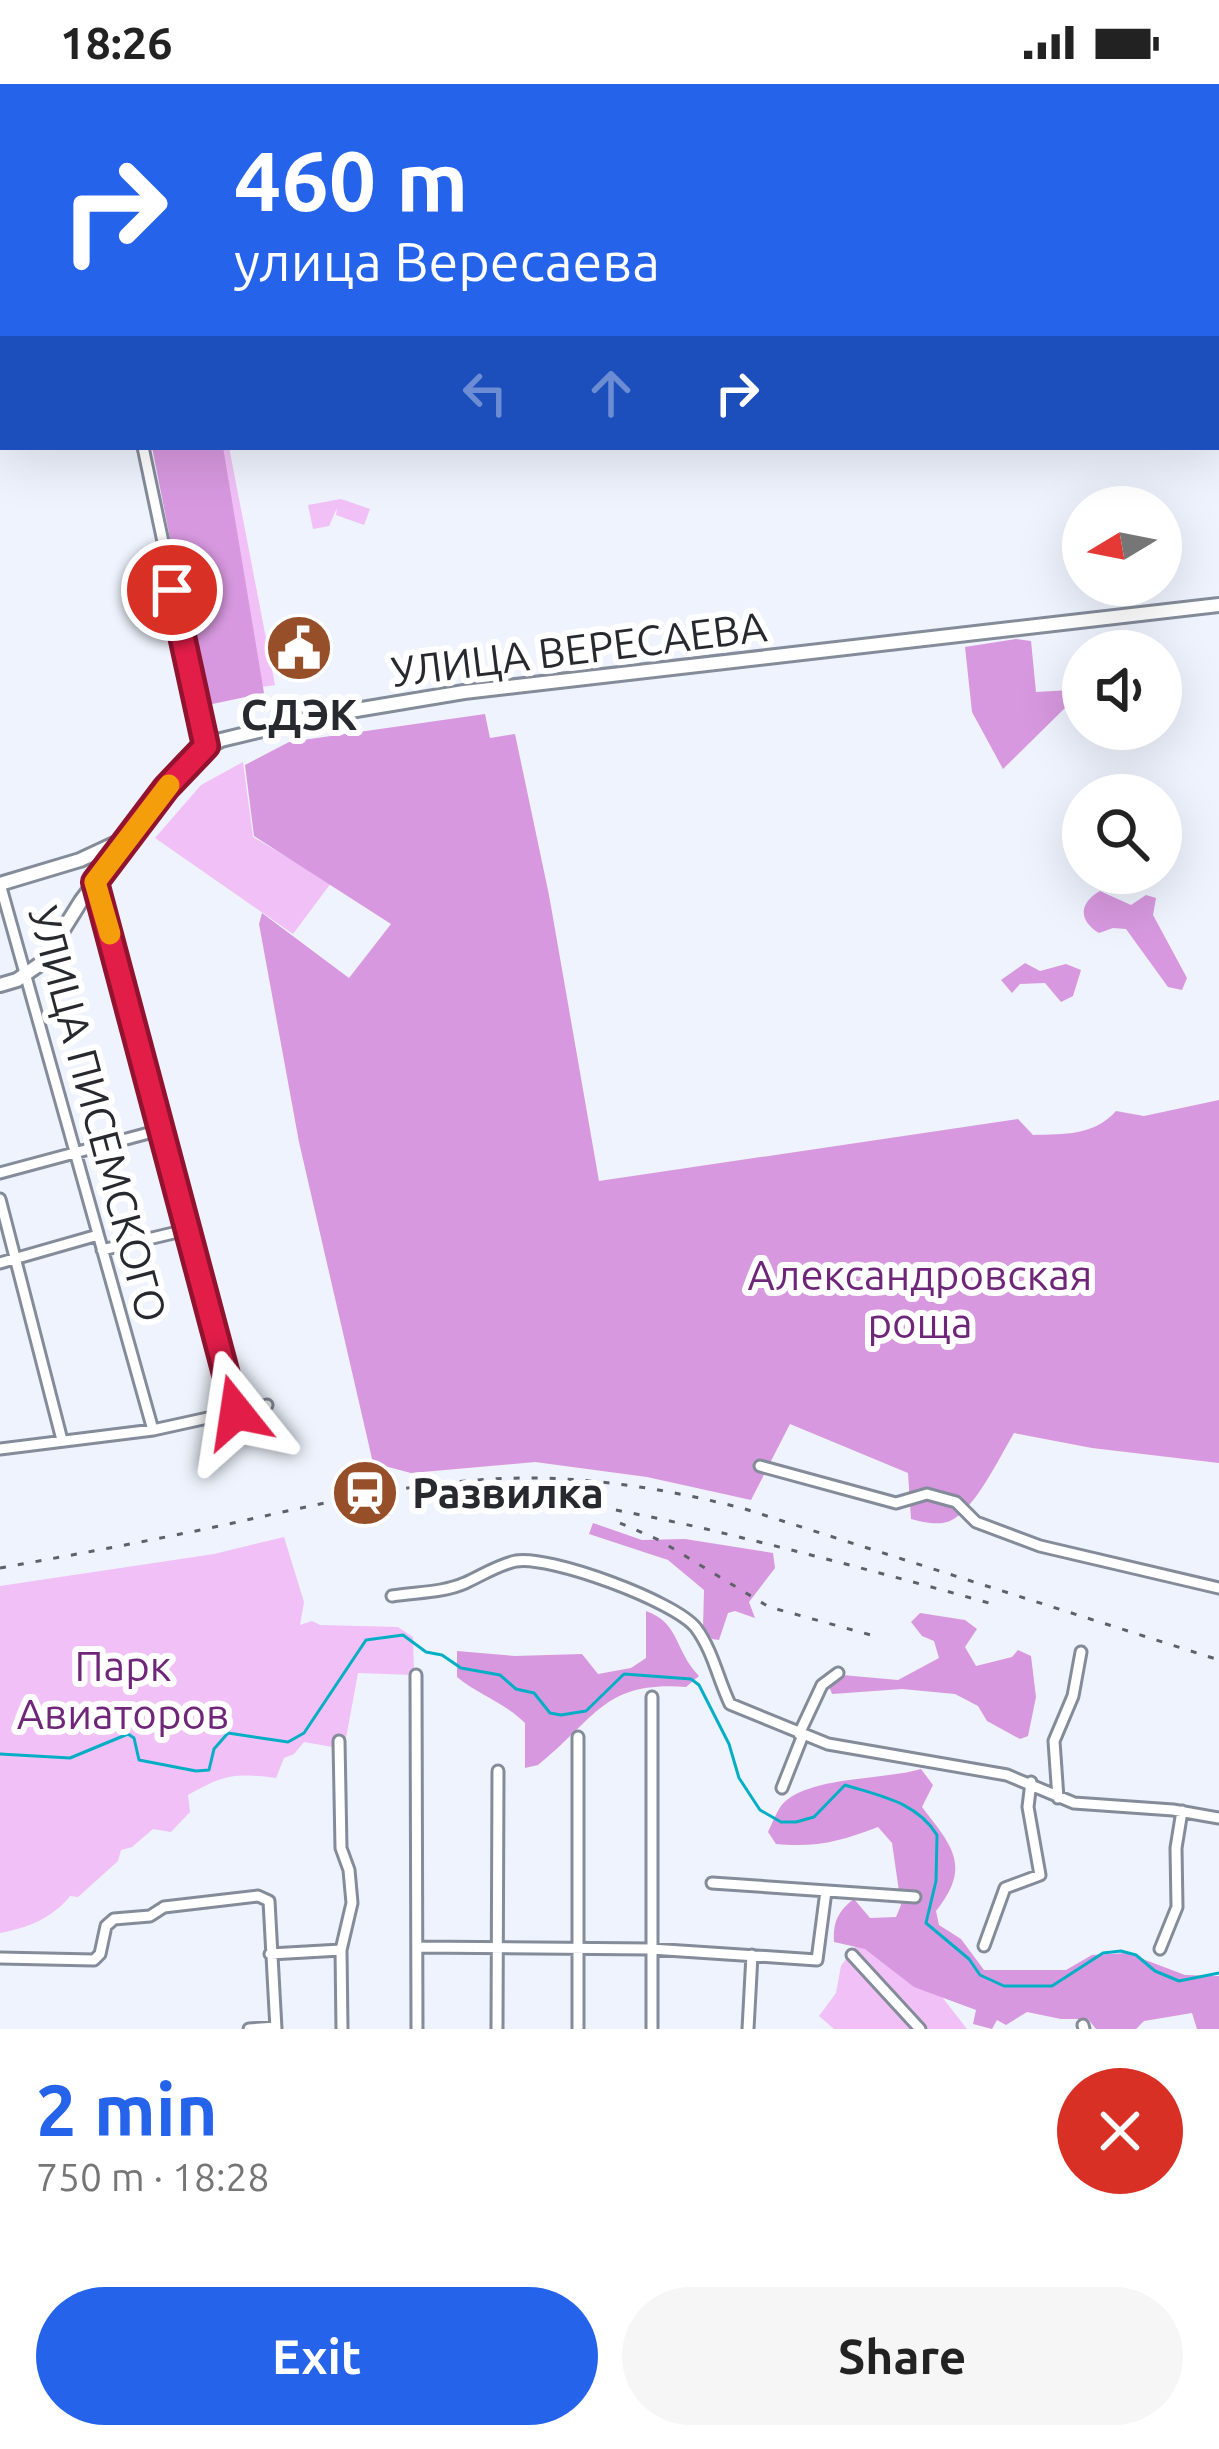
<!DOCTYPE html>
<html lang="en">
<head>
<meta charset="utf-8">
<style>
  :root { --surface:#fff; --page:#f6f6f6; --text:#222; --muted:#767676; --accent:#2563eb }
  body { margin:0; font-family:Ubuntu,sans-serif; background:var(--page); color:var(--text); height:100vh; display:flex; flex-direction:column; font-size:45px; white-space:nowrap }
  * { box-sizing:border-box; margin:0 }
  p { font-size:39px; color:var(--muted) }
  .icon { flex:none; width:66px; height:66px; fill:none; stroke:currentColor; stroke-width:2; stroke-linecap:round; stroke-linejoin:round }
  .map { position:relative; height:1945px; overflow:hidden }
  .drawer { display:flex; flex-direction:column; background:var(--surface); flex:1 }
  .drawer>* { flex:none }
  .banner { position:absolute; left:0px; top:0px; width:1221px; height:366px; box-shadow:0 12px 48px #0002; background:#2563eb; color:#fff; overflow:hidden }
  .needle { width:78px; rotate:260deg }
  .buttons { position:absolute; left:1062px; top:402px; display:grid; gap:24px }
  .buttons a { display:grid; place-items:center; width:120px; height:120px; border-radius:50%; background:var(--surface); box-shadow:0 12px 48px #0002; font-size:60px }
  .pin { position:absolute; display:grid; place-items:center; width:102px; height:102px; color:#fff; margin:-51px; border:6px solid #fff; border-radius:50%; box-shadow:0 3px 12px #0007 }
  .me { position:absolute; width:132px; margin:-66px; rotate:345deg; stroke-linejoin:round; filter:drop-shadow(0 0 9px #0008) }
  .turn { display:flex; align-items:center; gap:42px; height:252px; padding:0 36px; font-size:54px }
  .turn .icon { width:156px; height:156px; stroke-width:2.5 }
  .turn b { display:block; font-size:84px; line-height:102px }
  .lanes { display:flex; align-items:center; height:114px; padding:0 36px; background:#0003; justify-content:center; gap:60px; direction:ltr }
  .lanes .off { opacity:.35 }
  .round { display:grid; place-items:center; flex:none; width:126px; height:126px; border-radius:63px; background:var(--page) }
  .head { display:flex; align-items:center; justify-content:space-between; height:204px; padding:0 36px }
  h1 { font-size:72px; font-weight:700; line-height:90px; color:var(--accent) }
  .primary-button { display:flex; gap:24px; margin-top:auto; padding:24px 36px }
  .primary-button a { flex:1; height:138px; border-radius:72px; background:var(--accent); color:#fff; font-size:48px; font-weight:700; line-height:138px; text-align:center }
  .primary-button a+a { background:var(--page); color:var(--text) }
  .status { display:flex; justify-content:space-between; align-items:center; height:84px; padding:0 60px; background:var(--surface); direction:ltr }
  .status svg { height:33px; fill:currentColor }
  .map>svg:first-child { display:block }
</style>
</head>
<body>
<div class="status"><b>18:26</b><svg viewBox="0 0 49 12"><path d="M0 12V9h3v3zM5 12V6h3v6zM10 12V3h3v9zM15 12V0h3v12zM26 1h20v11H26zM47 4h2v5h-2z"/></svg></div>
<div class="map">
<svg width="1219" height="1945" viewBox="0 0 1219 1945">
  <rect width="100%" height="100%" fill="#eef3fd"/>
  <!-- green -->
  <path fill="#f0c0f6" d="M177,363H229L275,601L225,609Z
    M341,415L370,425L364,441L336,431L337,424L329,442L313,445L308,421Z
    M243,678L253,753L331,799L293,850L155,754L201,701Z
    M284,1453L304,1518L300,1541L312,1537L320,1541L398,1543L413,1553L414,1591L358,1589L344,1665L304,1658L294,1670L284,1674L276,1694C234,1689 225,1690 188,1711L190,1728L171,1748L153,1745L132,1763L121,1766L118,1777L78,1813L70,1812C53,1834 27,1844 0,1849V1502L214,1470Z
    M860,1856L910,1872L967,1945H834L819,1932L836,1909L841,1882Z"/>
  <!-- forest -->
  <path fill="#d798df" d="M152,363H223L264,609L203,622Z
    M1016,555L1031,557L1036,608L1071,606V618L1003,685L972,628L965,563Z
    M485,630L490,654L515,650L549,811L599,1097L1018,1035L1033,1051C1065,1050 1093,1052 1116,1027L1144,1032L1219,1016V1379L1092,1364L1014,1349C1000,1372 975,1426 950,1437C939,1442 922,1438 911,1435L908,1389L790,1340L751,1416L647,1393L535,1378L411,1389L373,1379L299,1058L259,840L262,829L349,894L391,840L254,752L245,681L289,658Z
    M1100,807L1131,821L1146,811L1156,814L1153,831L1187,894L1182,906L1168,903L1126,845L1113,844L1099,849C1078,836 1079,819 1100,807Z
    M1025,879L1040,887L1066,880L1081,886L1073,912L1061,918L1045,899L1020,900L1012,909L1001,896Z
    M593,1439L642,1456L685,1455L773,1469L775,1484L749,1518L755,1534L735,1527L728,1529L719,1556L712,1555L703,1545L704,1506L668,1476L589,1450Z
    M646,1527C680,1539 674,1566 699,1592L686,1603C603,1597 596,1635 538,1681L525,1684V1639C505,1619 479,1611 457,1593V1567L515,1572L582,1570L598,1590L631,1584L646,1574Z
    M920,1529L965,1536L977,1545L965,1563L976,1582L1012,1573L1018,1566L1031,1572L1036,1613L1028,1652L1020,1655L987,1637L978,1622L955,1610L902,1605L832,1610L828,1599L842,1591L898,1596L939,1574L934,1557L922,1552L911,1538Z
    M921,1685L933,1701L922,1723C952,1762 972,1782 936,1827L939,1841L961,1855L984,1886H1066L1092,1871L1127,1869L1185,1891L1219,1892V1945H1197L1192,1929L1144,1937L1136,1945H1096L1088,1935H1061L1027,1928L1006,1941L997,1936L992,1945L973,1940L976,1926L914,1903L865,1865L834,1858C833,1838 838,1827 854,1815L870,1834L896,1833L901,1821L892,1759L878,1743C842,1757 815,1764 776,1760L768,1748C772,1740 776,1729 781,1722C804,1692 886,1696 921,1685Z"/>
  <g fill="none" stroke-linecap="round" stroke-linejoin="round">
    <!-- stream -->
    <path stroke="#04afc5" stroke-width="3" d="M0,1670L70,1674L128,1650L134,1654L139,1676L196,1687L209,1686L214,1665L228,1649L288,1658L304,1649L366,1556L403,1551L426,1568L442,1571L461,1584L500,1591L516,1605L534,1609L550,1629L561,1631L586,1627L624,1590L691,1595L699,1601L729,1660L739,1694L760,1726L781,1738H796L814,1733L845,1701C880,1712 917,1718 937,1751L936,1797L926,1839L969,1875L980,1891L1004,1902H1052L1103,1869L1121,1867L1136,1871L1155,1887L1179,1897L1219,1889"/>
    <!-- minor casing -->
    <g stroke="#848b99" stroke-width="15">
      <path id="minor" d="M67,0V3
        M143,363L206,662
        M95,798L236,1328
        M0,800L153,1346
        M0,1089L160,1046
        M0,1115L62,1356
        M102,1166L186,1146
        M0,1179L98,1151
        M0,1365L153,1346L267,1321
        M760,1382L896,1419L927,1410L956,1418L976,1438L1040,1462L1219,1504
        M392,1512C416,1508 442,1509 465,1499C481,1492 497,1481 516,1477C549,1471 675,1517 696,1544C713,1567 718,1595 730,1620L828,1660L1007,1691L1074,1719L1173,1726L1219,1734
        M416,1591L417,1945
        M652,1613V1945
        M799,1650L822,1601L838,1589
        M578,1653V1945
        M339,1657L341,1764L349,1786L352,1819L341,1866L342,1945
        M782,1704L803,1651
        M1058,1714L1054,1657L1073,1612L1081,1568
        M712,1799L915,1813
        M984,1862L1005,1804L1040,1791L1028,1723L1031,1698
        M417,1863L651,1865L817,1876L826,1807
        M1160,1865L1177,1823L1176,1764L1182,1727
        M270,1870L341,1866
        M852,1871L920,1945
        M0,1874L94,1876L100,1870L106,1842L114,1835L150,1832L164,1823L258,1812L269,1817L276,1945
        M1083,1941L1084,1945
        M249,1945L276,1943
        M497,1945L498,1687
        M748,1945L752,1871"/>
    </g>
    <!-- major casing -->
    <g stroke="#848b99" stroke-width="18">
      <path id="major" d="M0,800L80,776L123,756
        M0,901L17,896L43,878L81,817L166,704L197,669L221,656L320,632L464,608L1219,521"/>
    </g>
    <!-- minor -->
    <use href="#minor" stroke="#fff" stroke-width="9"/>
    <!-- major -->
    <use href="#major" stroke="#fff" stroke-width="12"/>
    <!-- rail -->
    <path stroke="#5e6168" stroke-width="3" stroke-dasharray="6 12" stroke-linecap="butt" d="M491,1411C562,1413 633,1429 702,1444C798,1467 893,1492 989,1519
      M620,1439L659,1456L769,1523L871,1551
      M0,1484C78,1470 155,1456 233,1439C319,1420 404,1400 493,1395C576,1390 665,1404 745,1425L1219,1576"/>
  </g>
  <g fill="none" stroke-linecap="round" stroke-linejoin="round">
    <!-- route casing -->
    <g stroke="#92132f" stroke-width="30">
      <path id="route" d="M172,506L206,662L166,704L95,798L236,1328"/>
    </g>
    <!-- route -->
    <use href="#route" stroke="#e11d48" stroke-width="21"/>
    <!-- slow -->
    <path stroke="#f59e0b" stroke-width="21" d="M110,850L95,798L169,701"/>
  </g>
  <!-- icons -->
  <defs>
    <g id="civic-disc" transform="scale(3.45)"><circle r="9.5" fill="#964f28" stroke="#fff"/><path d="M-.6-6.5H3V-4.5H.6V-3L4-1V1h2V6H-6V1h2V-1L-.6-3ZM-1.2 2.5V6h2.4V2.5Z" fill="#fff"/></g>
    <g id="station-disc" transform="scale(3.45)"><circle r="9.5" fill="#964f28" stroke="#fff"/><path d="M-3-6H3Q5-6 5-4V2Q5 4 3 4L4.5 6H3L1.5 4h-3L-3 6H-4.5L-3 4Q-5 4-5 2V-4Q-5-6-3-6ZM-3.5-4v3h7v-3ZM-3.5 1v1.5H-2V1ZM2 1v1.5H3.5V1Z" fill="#fff"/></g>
  </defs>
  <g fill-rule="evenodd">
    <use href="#civic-disc" x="299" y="564"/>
    <use href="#station-disc" x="365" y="1409"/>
  </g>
  <g text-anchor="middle" stroke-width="12" stroke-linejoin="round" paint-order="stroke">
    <!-- street labels -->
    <g font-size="42" fill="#27292f" stroke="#fff">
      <text transform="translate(579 565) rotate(-7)" y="15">УЛИЦА ВЕРЕСАЕВА</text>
      <text transform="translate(98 1030) rotate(75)" y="15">УЛИЦА ПИСЕМСКОГО</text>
    </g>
    <!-- poi labels -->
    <g font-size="42" font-weight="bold" fill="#27292f" stroke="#fff">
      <text x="299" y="646">СДЭК</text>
      <text x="412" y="1424" text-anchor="start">Развилка</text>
    </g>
    <!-- park labels -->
    <g font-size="42" fill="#6f2679" stroke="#fff">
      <text x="920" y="1206">Александровская<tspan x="920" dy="48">роща</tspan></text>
      <text x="123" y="1597">Парк<tspan x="123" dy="48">Авиаторов</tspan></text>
    </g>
  </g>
</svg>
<div class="buttons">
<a><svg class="needle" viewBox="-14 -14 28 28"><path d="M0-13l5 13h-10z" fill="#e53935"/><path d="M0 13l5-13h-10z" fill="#767676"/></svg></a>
<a><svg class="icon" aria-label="sound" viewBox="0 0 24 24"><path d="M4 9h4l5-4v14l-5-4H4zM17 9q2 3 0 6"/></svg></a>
<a><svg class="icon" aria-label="search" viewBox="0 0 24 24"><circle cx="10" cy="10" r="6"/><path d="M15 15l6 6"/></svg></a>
</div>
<div class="pin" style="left:172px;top:506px;background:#d93025"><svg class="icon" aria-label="arrive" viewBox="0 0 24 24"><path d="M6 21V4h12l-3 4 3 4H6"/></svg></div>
<svg class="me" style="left:236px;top:1328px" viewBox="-20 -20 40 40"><path d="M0-17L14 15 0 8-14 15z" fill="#e11d48" stroke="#fff" stroke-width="4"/></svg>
<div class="banner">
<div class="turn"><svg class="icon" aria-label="right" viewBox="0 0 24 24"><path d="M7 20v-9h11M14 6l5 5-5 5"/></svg><div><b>460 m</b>улица Вересаева</div></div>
<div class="lanes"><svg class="icon off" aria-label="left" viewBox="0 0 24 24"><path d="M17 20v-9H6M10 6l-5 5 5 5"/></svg><svg class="icon off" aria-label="ahead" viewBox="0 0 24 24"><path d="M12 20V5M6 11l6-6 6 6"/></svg><svg class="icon" aria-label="right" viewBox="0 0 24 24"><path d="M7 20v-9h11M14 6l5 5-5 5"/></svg></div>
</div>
</div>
<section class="drawer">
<div class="head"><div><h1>2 min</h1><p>750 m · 18:28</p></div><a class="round" style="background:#d93025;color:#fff"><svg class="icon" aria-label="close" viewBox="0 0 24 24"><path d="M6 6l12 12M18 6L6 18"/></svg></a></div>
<div class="primary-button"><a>Exit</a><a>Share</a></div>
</section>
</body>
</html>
